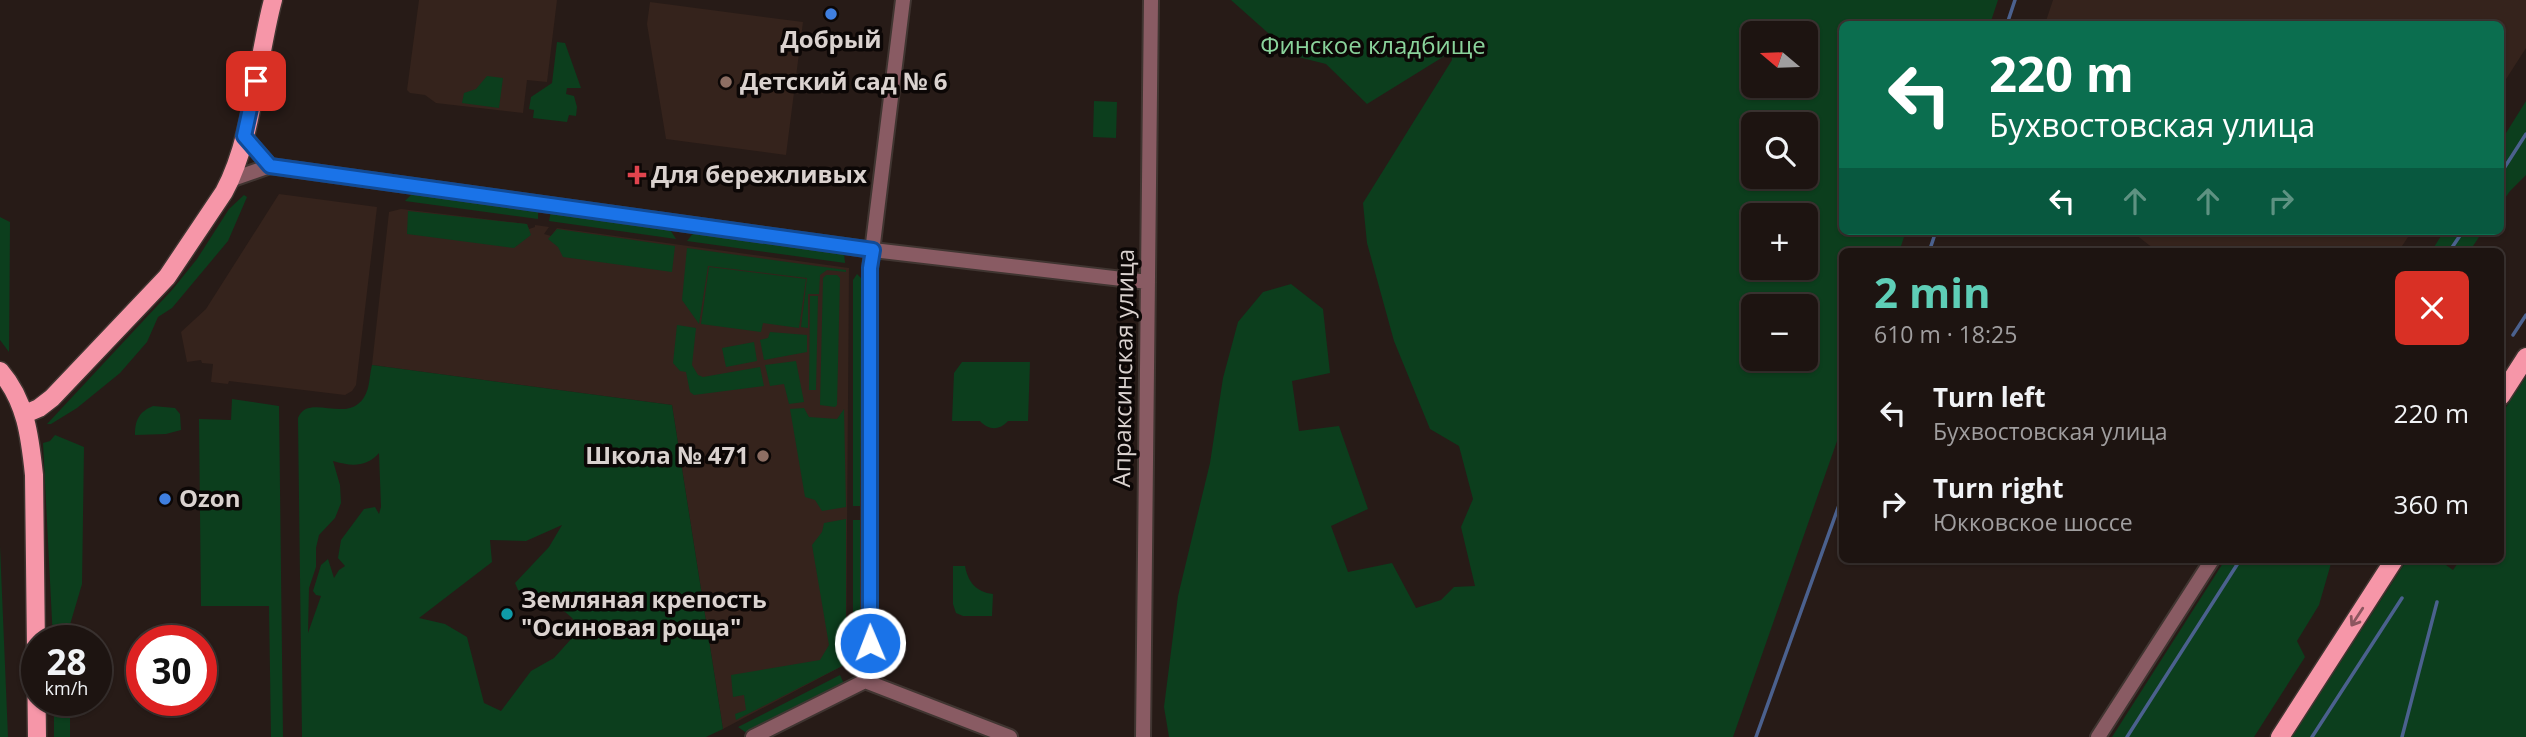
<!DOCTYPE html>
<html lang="en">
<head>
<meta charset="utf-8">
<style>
  :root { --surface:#1d1411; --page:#251d1a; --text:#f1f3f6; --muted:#a09e9f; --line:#3b3331; --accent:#5eceb7 }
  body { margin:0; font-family:"Open Sans",sans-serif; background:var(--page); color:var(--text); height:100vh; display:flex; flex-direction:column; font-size:26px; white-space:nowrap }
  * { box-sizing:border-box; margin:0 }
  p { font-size:23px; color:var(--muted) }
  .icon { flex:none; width:38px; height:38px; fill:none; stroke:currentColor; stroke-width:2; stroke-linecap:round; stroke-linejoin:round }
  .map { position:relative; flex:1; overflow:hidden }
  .side { position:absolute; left:1839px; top:248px; width:665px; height:315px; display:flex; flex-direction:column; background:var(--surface); border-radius:10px; box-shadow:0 2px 5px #0004,0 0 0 2px var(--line) }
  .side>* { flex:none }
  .guide { position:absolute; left:1839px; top:21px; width:665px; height:214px; border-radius:10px; box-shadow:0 2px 5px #0004,0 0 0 2px var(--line); background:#0b6e4f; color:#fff; overflow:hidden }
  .needle { width:46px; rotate:289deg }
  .fabs { position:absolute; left:1741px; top:21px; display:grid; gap:14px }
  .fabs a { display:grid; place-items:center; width:77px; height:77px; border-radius:10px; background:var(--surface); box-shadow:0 2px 5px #0004,0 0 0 2px var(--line); font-size:35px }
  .speed { position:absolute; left:21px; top:625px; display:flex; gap:14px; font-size:35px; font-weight:700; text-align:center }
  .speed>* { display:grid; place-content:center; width:91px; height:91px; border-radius:50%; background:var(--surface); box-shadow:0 2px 5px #0004,0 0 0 2px var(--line); line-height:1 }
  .speed small { font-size:18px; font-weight:400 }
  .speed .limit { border:10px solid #d22; background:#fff; color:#111 }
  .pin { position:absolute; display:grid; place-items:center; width:60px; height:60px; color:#fff; margin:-30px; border-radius:14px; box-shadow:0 4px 10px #0006 }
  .me { position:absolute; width:77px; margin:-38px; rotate:359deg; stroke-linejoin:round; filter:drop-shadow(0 0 5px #0008) }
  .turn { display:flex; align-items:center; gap:24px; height:147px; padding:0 35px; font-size:32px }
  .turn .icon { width:91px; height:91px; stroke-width:2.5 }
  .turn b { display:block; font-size:49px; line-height:60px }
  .lanes { display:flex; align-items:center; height:66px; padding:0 35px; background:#0003; justify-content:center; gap:35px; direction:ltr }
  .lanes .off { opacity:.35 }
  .round { display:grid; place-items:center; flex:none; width:74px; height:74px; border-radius:10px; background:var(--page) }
  .summary { display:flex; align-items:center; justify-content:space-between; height:119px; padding:0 35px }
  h1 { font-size:42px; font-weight:700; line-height:52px; color:var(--accent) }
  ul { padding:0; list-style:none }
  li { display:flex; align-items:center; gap:21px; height:91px; padding:0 35px }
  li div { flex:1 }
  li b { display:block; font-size:26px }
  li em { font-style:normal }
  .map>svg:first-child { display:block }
</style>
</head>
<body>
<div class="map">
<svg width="2526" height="737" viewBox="0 0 2526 737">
  <rect width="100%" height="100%" fill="#271b17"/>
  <!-- built -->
  <path fill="#35231c" d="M419,0H557L547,82L527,80L523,113L436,103L425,95L410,93L407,90Z
    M2053,0H2526V48L2501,87V24H2045Z
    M650,2L803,22L786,155L666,139L647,24Z
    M279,194L377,207L356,385L352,391L345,395L229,381L228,384L211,382L213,364L202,363L201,360L187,362L181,332L206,309Z
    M401,209L527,224L529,229L535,227V225L549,227L544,234L551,236L557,228L849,268L846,664L723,729L672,405L372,365L389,212Z
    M2131,231H2412L2398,252H2158Z"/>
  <!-- green -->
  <path fill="#0c3e1d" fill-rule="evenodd" d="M1231,0H1998L1990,24H1843V231H1906L1899,252H1843V424L1733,737H1169L1164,707L1178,596L1210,463L1223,378L1238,322L1263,292L1291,284L1323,309L1330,373L1292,381L1299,431L1339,426L1368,509L1331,526L1348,572L1392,563L1416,608L1441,600L1454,587L1475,586L1461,527L1473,499L1459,446L1430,429L1394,341L1367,243L1363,203L1452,60L1451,52L1367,104L1326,64L1294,56ZM1754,33H1806V86H1754ZM1754,124H1806V177H1754ZM1754,215H1806V268H1754ZM1754,306H1806V359H1754Z
    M557,42L565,43L581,88H567L566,94L574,96L577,107L576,116L569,115L567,122L533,118L534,110L529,109L531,97L552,83Z
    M487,76L503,78L499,108L462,103L464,93L476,89Z
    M1094,101L1117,102L1116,138L1093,137Z
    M2526,101V175L2510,191L2501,204V141Z
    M413,193L538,210V219L405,201Z
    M244,195L247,197L228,241L172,308L158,317L147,342L120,373L77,408L51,424H47L172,290L197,259L229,209Z
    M408,211L527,224L531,235L514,248L407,234Z
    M551,211L669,228L676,239L549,221Z
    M0,217L10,222L9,352L0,340Z
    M557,229L675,246L672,272L563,257L558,247L548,239Z
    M2444,231H2483L2469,252H2431Z
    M694,232L844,253L845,263L687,241Z
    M687,248L846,270V272L827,270L820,275L819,294H808V328L801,327L807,278L708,266L699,324L682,300Z
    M709,267L806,279L799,328L763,323L761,332L701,324Z
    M857,274L863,280L860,506H853V280Z
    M826,275H837L840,278L837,405L835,407L820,405L823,278Z
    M810,296H818L816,390H809Z
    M677,325L696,328L692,365L698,375L703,377L760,367L764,386L694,395L690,392L686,372L680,371L673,363Z
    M770,332L807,335V352L764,360L760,340L768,338Z
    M754,342L757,361L726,367L722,348Z
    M796,361L804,402L789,404L784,384L770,386L765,365Z
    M962,362H1030L1028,421H1008C999,431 988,430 980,421H952L954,373Z
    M372,365L672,405L723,729L706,737H302L298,418C309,390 355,431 368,388C370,380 370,372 372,365ZM379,453L381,507L379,514L375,507L364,509L341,540L338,558L345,566L339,570L334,578L328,559L321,565L313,591L316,595L321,596L308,633L309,588L316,567V548L319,535L335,518L341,503L340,485L333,461C350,466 366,468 379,453ZM562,525L549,547L515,583L518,590C543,597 565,607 581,628L554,658L531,671L501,711L484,703L467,637L445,624L419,618L492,562L490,540L526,541Z
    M2526,377V737H2292L2407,560H2439L2453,570L2460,560H2501V415Z
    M232,399L279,406L283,737H271L269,606H201L199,419L231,420Z
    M153,406L175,408L180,414L181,430L166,434L135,435C135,420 139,412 153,406Z
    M804,408L809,417L837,419L844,409L846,507L822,511L815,500L805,497L790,409Z
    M55,435L84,447L82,584L69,628V640H53L43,443L50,441Z
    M846,519V664L736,720L735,714L746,710L744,695L733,697L731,675L820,660L829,645L812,545L822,532L824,523Z
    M853,520H860V654H853Z
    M0,546L8,737H0Z
    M2225,560H2332L2319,605L2297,641L2305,657L2254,737H2112Z
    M953,566H965C968,582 976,592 993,594L992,616H963L956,613L953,604Z
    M840,675L844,684L748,734L738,727Z
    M54,700H70V737H54Z"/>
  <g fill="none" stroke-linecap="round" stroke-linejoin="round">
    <!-- stream -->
    <path stroke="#4b618e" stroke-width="3.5" d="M2007,24L2015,0
      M2501,173L2526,134
      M1929,252L1936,231
      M2449,252L2463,231
      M2513,335L2526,315
      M1756,737L1843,494
      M2127,737L2240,560
      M2312,737L2402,598
      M2402,737L2437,602"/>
    <!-- minor casing -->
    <g stroke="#403531" stroke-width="18">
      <path id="minor" d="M244,136L270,166
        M230,180L270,166L873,250L1148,282
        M865,681L1010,737
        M753,737L865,681L869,672L870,268L903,0
        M1143,737L1151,0
        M2098,737L2212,560"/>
    </g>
    <!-- major casing -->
    <g stroke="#403531" stroke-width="21">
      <path id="major" d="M0,371C26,401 30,437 34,475L37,737
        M2501,396L2526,357
        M25,414L39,408L52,398L167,277L224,192C253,139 257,59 273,0
        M2280,737L2394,560"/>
    </g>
    <!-- minor -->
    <use href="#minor" stroke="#895b63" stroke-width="14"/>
    <!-- major -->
    <use href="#major" stroke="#f696a8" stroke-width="18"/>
  </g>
  <!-- one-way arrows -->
  <defs><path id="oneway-shaft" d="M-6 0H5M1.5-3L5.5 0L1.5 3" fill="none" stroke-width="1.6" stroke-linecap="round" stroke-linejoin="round" transform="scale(1.75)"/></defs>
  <use stroke="#8d565f" href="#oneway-shaft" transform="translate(2357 617) rotate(123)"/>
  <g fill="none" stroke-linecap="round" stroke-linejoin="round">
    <!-- route casing -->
    <g stroke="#114b97" stroke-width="18">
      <path id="route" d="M256,81L244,136L270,166L873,250L870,268V643"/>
    </g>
    <!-- route -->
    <use href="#route" stroke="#1a73e8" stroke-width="12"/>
  </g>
  <!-- markers -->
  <g fill="#3f7fe0" stroke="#0c0706" stroke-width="2.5">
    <circle cx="831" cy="14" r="7"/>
    <circle cx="165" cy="499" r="7"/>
  </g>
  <g fill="#8d6e63" stroke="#0c0706" stroke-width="2.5">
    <circle cx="726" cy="82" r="7"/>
    <circle cx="763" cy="456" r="7"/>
  </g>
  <path fill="#e0444e" stroke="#0c0706" stroke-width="2.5" d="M633.5 164.5h7v7h7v7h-7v7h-7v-7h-7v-7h7z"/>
  <circle fill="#0f9aa8" stroke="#0c0706" stroke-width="2.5" cx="507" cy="614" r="7"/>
  <g text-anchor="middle" stroke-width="7" stroke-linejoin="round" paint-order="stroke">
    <!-- poi labels -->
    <g font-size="24" font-weight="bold" fill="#dad2cf" stroke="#0c0706" text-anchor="start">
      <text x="831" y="48" text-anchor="middle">Добрый</text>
      <text x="740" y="90">Детский сад № 6</text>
      <text x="651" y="183">Для бережливых</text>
      <text x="749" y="464" text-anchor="end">Школа № 471</text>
      <text x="179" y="507">Ozon</text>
      <text x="521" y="608">Земляная крепость<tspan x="521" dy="28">"Осиновая роща"</tspan></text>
    </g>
    <!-- park labels -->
    <g font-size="24" fill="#8ad39b" stroke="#0c0706">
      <text x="1373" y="54">Финское кладбище</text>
    </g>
    <!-- street labels -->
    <g font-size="24" fill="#dad2cf" stroke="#0c0706">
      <text transform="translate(1124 368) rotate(-89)" y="8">Апраксинская улица</text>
    </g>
  </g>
</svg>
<div class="fabs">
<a><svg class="needle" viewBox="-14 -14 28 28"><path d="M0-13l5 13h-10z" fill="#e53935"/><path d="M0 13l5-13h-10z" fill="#a09e9f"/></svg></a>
<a><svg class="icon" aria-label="search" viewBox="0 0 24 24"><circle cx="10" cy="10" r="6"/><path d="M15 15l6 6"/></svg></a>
<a>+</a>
<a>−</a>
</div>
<div class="speed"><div>28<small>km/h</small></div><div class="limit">30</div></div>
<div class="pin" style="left:256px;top:81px;background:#d93025"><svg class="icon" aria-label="arrive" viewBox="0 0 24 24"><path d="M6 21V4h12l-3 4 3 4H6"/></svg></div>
<svg class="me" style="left:870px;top:643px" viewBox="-20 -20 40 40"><circle r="17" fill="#1a73e8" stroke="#fff" stroke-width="3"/><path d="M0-11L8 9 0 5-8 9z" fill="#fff"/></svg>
<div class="guide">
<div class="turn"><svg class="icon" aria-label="left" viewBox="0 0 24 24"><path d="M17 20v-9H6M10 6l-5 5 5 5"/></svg><div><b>220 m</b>Бухвостовская улица</div></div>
<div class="lanes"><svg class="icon" aria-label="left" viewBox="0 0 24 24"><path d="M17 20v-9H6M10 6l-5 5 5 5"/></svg><svg class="icon off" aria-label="ahead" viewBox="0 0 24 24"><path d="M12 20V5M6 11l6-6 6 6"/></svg><svg class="icon off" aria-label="ahead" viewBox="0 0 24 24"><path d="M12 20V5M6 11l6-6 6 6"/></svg><svg class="icon off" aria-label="right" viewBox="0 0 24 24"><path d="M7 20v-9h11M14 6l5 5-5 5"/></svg></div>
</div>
<section class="side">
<div class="summary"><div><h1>2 min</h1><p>610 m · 18:25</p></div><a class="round" style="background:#d93025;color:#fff"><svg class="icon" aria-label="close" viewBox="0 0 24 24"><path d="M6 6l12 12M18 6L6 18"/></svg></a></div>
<ul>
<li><svg class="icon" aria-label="left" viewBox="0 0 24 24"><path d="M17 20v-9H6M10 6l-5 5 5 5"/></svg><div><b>Turn left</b><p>Бухвостовская улица</p></div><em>220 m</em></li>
<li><svg class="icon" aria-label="right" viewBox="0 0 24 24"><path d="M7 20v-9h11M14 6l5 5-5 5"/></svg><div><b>Turn right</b><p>Юкковское шоссе</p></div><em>360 m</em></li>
</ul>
</section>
</div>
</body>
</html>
